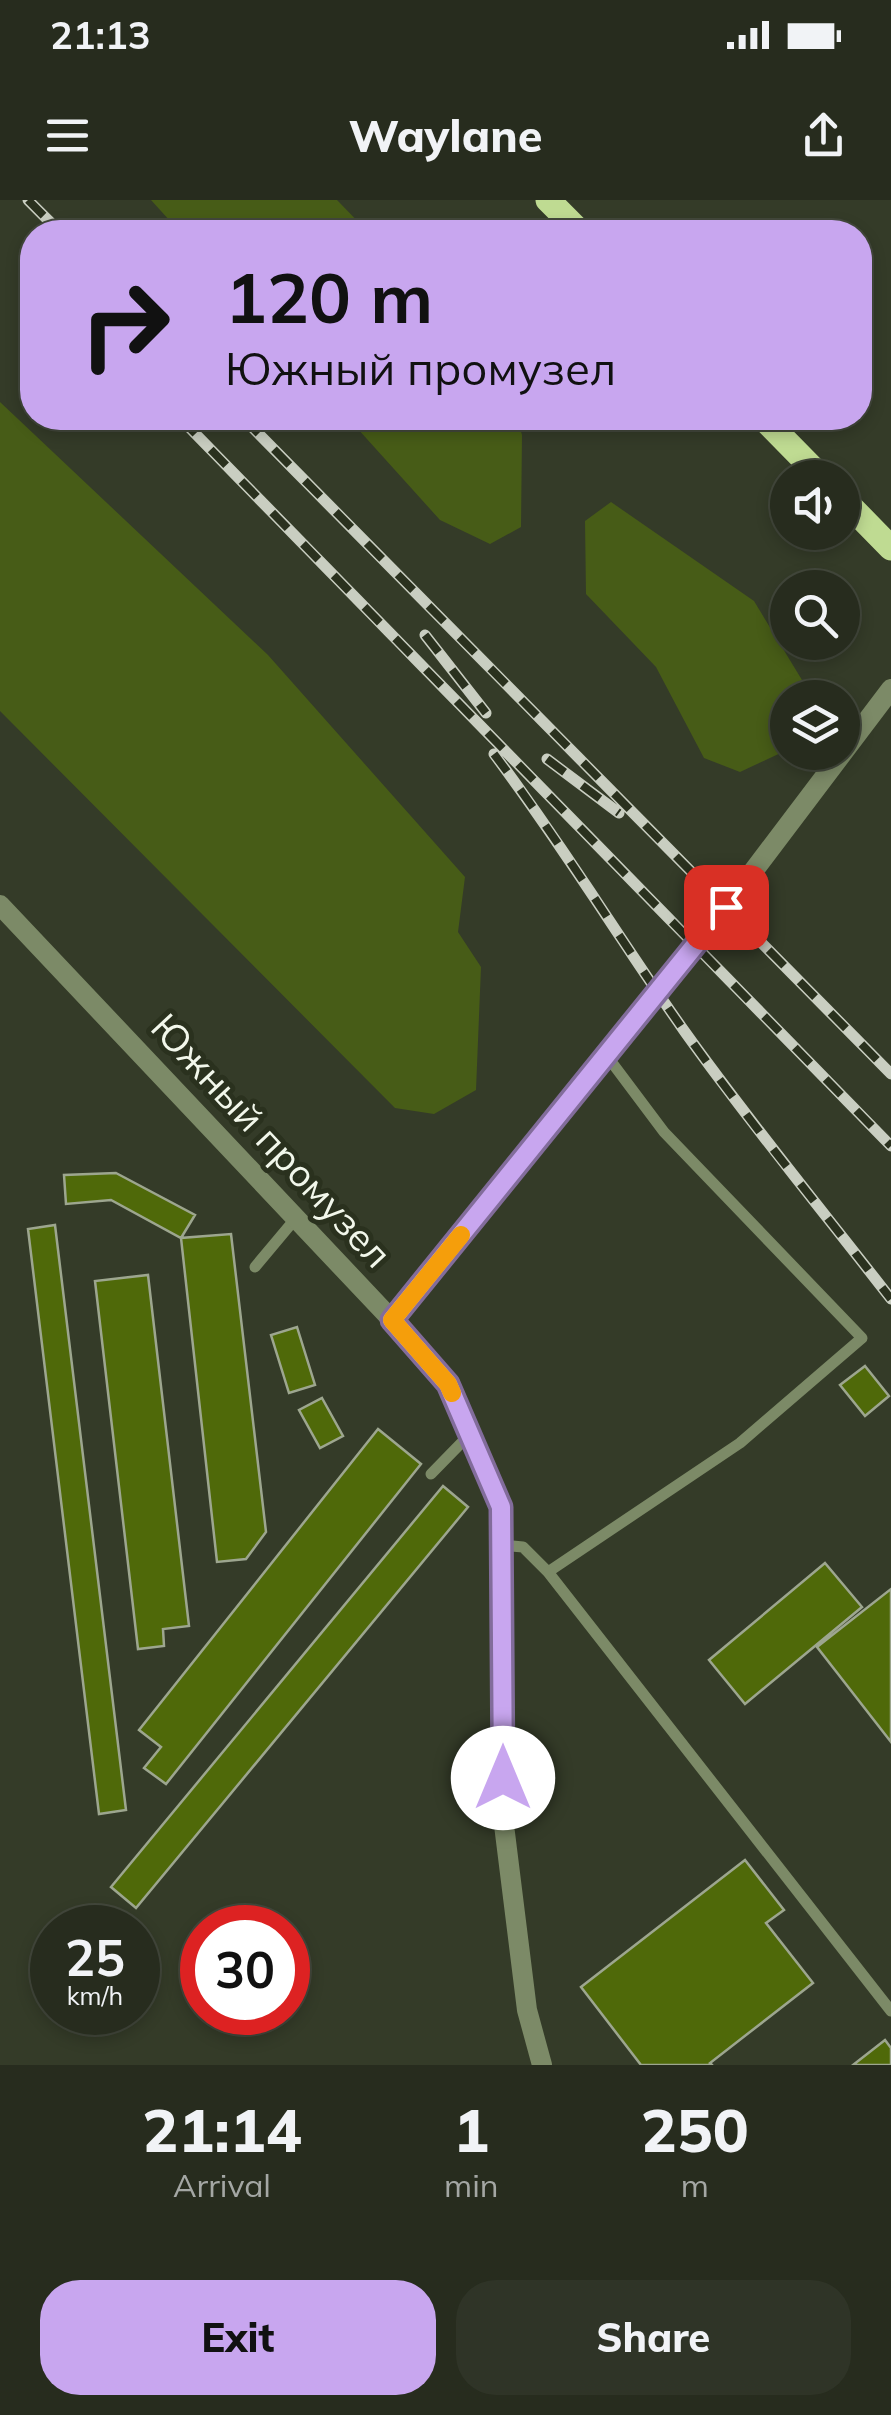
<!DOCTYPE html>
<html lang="en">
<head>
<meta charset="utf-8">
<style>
  :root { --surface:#272c1e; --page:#2f3427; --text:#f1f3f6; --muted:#a4a7a4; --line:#43483c; --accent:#c8a6ef }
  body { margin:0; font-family:Mulish,sans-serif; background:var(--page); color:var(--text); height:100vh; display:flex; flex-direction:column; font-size:38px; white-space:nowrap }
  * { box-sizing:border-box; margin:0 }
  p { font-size:32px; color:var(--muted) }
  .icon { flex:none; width:55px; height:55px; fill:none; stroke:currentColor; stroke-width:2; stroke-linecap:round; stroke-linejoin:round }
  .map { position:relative; height:1865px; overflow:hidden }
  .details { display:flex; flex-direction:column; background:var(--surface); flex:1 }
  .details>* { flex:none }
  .hud { position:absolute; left:20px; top:20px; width:852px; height:210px; border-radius:40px; box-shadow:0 5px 15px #0003,0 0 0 2px var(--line); background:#c8a6ef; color:#111; overflow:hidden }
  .tools { position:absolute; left:770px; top:260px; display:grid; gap:20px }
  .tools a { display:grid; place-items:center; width:90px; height:90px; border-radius:50%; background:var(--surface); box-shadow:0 5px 15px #0003,0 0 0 2px var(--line); font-size:50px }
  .speed { position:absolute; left:30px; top:1705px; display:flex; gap:20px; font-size:50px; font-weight:700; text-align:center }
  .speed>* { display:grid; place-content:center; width:130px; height:130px; border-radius:50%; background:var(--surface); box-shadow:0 5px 15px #0003,0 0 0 2px var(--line); line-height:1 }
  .speed small { font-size:25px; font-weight:400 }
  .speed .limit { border:15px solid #d22; background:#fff; color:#111 }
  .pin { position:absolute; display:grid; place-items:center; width:85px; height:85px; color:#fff; margin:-42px; border-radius:20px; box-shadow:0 5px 15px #0006 }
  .me { position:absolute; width:110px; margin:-55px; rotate:0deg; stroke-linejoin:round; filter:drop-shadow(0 0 8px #0008) }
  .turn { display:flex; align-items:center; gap:35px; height:210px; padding:0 40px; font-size:45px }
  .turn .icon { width:130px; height:130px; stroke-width:2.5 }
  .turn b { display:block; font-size:70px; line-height:85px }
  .eta { display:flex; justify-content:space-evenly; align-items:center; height:170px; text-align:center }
  .eta b { font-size:60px; font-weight:800; line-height:70px }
  .button { display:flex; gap:20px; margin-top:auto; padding:20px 40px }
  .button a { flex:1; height:115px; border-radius:40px; background:var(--accent); color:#111; font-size:40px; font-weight:800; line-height:115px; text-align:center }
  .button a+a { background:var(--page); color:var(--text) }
  .status { display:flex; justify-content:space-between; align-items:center; height:70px; padding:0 50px; background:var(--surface); direction:ltr }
  .status svg { height:28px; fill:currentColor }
  header { display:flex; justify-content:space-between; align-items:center; height:130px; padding:0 40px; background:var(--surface); font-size:45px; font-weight:800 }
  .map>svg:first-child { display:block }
</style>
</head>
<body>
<div class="status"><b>21:13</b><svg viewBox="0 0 49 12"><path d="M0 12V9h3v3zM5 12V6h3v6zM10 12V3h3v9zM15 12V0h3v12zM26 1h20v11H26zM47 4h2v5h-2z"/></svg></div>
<header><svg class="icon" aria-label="menu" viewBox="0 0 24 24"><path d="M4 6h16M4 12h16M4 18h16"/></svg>Waylane<svg class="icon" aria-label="share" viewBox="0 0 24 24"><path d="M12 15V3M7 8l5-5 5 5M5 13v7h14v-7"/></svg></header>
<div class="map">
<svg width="891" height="1865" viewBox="0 0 891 1865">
  <rect width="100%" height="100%" fill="#343b28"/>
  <!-- green -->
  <path fill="#475c17" d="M151,0H337L368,32H180Z
    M0,202L268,455L465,677L458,732L481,767L476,890L434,914L395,908L0,511Z
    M348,218H517L522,235L521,327L490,344L440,320Z
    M611,302L754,401L802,480L799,497L788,498L787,550L740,572L704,558L656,467L586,394L585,321Z"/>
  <!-- building -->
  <path fill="#4f6909" stroke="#9da68f" stroke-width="2.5" d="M116,973L195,1015L181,1038L111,1000L66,1004L64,975Z
    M55,1025L126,1610L99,1614L28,1029Z
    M231,1034L266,1332L246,1359L217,1362L181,1038Z
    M148,1075L189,1426L163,1429L164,1446L138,1449L95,1081Z
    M297,1127L315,1185L289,1193L271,1135Z
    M865,1166L889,1196L865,1216L840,1185Z
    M322,1198L343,1236L320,1248L299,1210Z
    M378,1229L421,1264L166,1584L144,1568L161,1547L139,1530Z
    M443,1286L468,1307L136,1708L111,1687Z
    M825,1363L862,1407L745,1504L709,1460Z
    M891,1389V1542L817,1447Z
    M745,1660L784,1710L766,1723L813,1783L710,1863L712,1865H641L581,1787Z
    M885,1840L891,1848V1865H853Z"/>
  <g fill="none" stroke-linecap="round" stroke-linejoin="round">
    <!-- service -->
    <path stroke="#7c8a67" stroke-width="11" d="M255,1067L296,1018
      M431,1274L470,1234
      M501,1345L523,1347L548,1372L891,1811
      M548,1372L740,1243L862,1138L664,932L607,856"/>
    <!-- minor -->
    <path stroke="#7c8a67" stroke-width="20" d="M0,705L392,1120L711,727L891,489
      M392,1120L448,1184L501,1307L503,1617L527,1810L542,1865"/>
    <!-- primary -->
    <path stroke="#bfdb92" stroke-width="25" d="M548,0L580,32
      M763,218L822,278
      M842,298L891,348"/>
    <!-- rail casing -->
    <g stroke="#c9cec1" stroke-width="11">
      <path id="rail" d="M28,0L60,32
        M180,218L891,946
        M243,218L891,874
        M425,435L486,513
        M494,554C562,644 620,740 685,832C750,923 822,1010 891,1099
        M547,559L619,613"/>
    </g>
    <!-- rail -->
    <use href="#rail" stroke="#2a311e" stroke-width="8" stroke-dasharray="22" stroke-linecap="butt"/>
  </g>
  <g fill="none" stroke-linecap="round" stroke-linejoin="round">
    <!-- route casing -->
    <g stroke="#826c9b" stroke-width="25">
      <path id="route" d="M503,1578L501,1307L448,1184L392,1120L726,707"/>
    </g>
    <!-- route -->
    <use href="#route" stroke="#c8a6ef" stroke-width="18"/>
    <!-- slow -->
    <path stroke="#f59e0b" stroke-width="18" d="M452,1193L448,1184L392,1120L461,1035"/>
  </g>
  <g text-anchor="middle" stroke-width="10" stroke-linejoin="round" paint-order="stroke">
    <!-- street labels -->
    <g font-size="38" fill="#f2f7eb" stroke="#2a311e">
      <text transform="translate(271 941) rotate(47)" y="13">Южный промузел</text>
    </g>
  </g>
</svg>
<div class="tools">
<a><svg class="icon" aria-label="sound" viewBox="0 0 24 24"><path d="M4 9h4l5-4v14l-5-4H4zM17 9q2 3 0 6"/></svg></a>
<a><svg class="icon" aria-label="search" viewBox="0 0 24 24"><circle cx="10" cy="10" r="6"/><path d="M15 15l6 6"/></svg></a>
<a><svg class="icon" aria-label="layers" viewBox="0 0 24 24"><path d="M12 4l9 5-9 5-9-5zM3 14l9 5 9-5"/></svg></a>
</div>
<div class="speed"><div>25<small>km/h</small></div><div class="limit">30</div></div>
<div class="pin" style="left:726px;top:707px;background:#d93025"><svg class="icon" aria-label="arrive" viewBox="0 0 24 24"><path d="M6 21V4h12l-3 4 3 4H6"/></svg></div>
<svg class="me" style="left:503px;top:1578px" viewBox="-20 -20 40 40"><circle r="19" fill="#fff"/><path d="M0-13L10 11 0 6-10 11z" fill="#c8a6ef"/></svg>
<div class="hud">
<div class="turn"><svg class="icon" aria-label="right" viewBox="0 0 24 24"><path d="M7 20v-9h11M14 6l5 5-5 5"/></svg><div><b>120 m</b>Южный промузел</div></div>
</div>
</div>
<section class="details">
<div class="eta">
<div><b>21:14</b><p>Arrival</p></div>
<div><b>1</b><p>min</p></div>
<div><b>250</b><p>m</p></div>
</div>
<div class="button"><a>Exit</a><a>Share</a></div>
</section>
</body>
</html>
